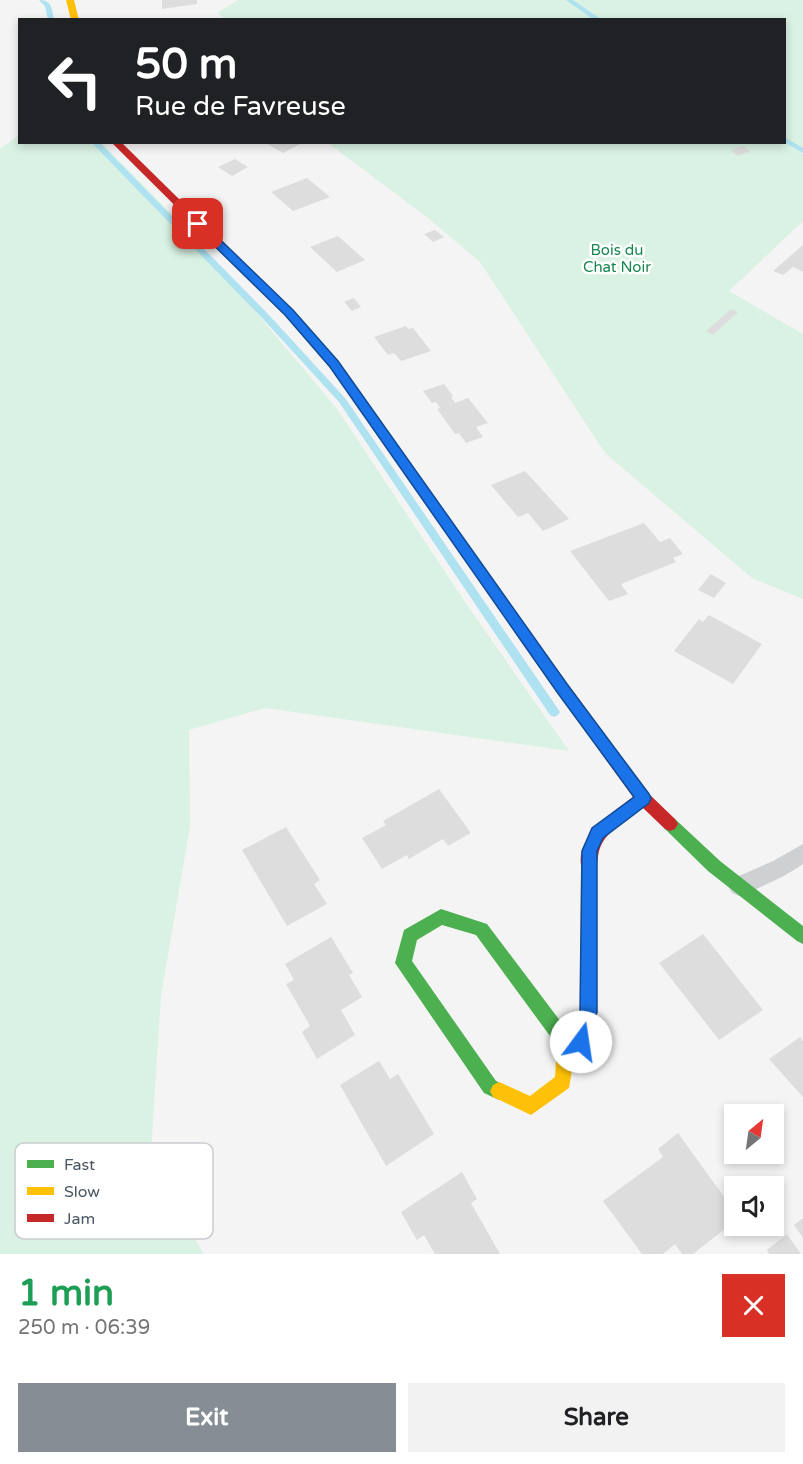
<!DOCTYPE html>
<html lang="en">
<head>
<meta charset="utf-8">
<style>
  :root { --surface:#fff; --page:#f2f2f2; --text:#202124; --muted:#757577; --accent:#868d94 }
  body { margin:0; font-family:"Varela Round",sans-serif; background:var(--page); color:var(--text); height:100vh; display:flex; flex-direction:column; font-size:22px; white-space:nowrap }
  * { box-sizing:border-box; margin:0 }
  p { font-size:20px; color:var(--muted) }
  .icon { flex:none; width:33px; height:33px; fill:none; stroke:currentColor; stroke-width:2; stroke-linecap:round; stroke-linejoin:round }
  .map { position:relative; height:1254px; overflow:hidden }
  .side { display:flex; flex-direction:column; background:var(--surface); flex:1 }
  .side>* { flex:none }
  .hud { position:absolute; left:18px; top:18px; width:768px; height:126px; border-radius:0px; box-shadow:0 3px 9px #0003; background:#202124; color:#fff; overflow:hidden }
  .needle { width:39px; rotate:29deg }
  .tools { position:absolute; left:724px; top:1104px; display:grid; gap:12px }
  .tools a { display:grid; place-items:center; width:60px; height:60px; border-radius:0px; background:var(--surface); box-shadow:0 3px 9px #0003; font-size:30px }
  .pin { position:absolute; display:grid; place-items:center; width:51px; height:51px; color:#fff; margin:-26px; border-radius:12px; box-shadow:0 3px 9px #0006 }
  .me { position:absolute; width:66px; margin:-33px; rotate:14deg; stroke-linejoin:round; filter:drop-shadow(0 0 4px #0008) }
  .turn { display:flex; align-items:center; gap:21px; height:126px; padding:0 18px; font-size:27px }
  .turn .icon { width:78px; height:78px; stroke-width:2.5 }
  .turn b { display:block; font-size:42px; line-height:51px }
  .round { display:grid; place-items:center; flex:none; width:63px; height:63px; border-radius:0px; background:var(--page) }
  .head { display:flex; align-items:center; justify-content:space-between; height:102px; padding:0 18px }
  h1 { font-size:36px; font-weight:700; line-height:45px; color:#1e9e55 }
  .action { display:flex; gap:12px; margin-top:auto; padding:12px 18px }
  .action a { flex:1; height:69px; border-radius:0px; background:var(--accent); color:#fff; font-size:24px; font-weight:700; line-height:69px; text-align:center }
  .action a+a { background:var(--page); color:var(--text) }
  .map>svg:first-child { display:block }
</style>
</head>
<body>
<div class="map">
<svg width="803" height="1254" viewBox="0 0 803 1254">
  <rect width="100%" height="100%" fill="#f4f4f4"/>
  <!-- green -->
  <path fill="#d9f2e3" d="M238,0H803V221L729,291L803,334V599L752,578L605,453L480,262L428,218L328,143L784,142V20H224L218,12Z
    M19,135L20,142L102,143L186,229L337,409L467,605L569,751L265,708L189,730L190,826L161,996L150,1166L204,1254H0V149Z"/>
  <g fill="none" stroke-linecap="round" stroke-linejoin="round">
    <!-- stream -->
    <path fill="#aee2f0" fill-rule="evenodd" d="M39,0C52,0 52,9 54,20H48L45,6Z
      M566,0H573L602,20H594Z
      M784,137L803,148V153L784,142Z
      M91,142H99L269,315L345,398L558,709L560,712L558,715L554,717L550,715L339,402L263,319Z"/>
  </g>
  <!-- building -->
  <path fill="#ddddde" d="M162,0H197V4L162,9Z
    M264,142H304L283,153Z
    M743,146L750,151L738,156L731,150Z
    M235,159L248,167L232,176L218,167Z
    M307,178L330,197L293,211L271,192Z
    M435,230L444,237L433,242L424,234Z
    M338,236L365,260L337,272L310,247Z
    M803,245V272L793,267L783,275L773,271Z
    M354,298L361,307L352,311L344,302Z
    M731,309L738,312L713,335L706,331Z
    M406,326L408,329L413,328L431,351L401,361L394,353L388,355L374,337Z
    M444,384L453,396L451,397L455,403L468,398L488,423L476,427L483,437L466,443L459,433L455,434L437,409L440,408L436,402L432,403L423,391Z
    M525,471L569,519L543,531L528,513L518,517L491,485Z
    M644,523L660,542L670,538L683,554L673,558L676,562L621,584L628,594L609,601L570,551Z
    M711,574L726,583L714,598L698,590Z
    M709,615L762,644L733,684L674,651L699,619L703,622Z
    M439,789L471,833L448,846L443,839L409,859L407,855L382,869L362,838L386,825L383,821Z
    M286,827L320,880L314,884L327,904L287,926L242,850Z
    M703,934L763,1010L719,1040L659,963Z
    M331,937L353,973L349,975L362,997L341,1010L355,1035L317,1059L302,1032L310,1026L286,984L294,980L285,964Z
    M800,1037L803,1041V1097L769,1059Z
    M379,1061L390,1079L398,1074L434,1134L386,1166L340,1085Z
    M678,1133L735,1212V1221L693,1254H682L675,1244L663,1254H642L603,1201L663,1157L658,1149Z
    M462,1172L477,1199L471,1203L500,1254H435L424,1235L417,1240L401,1212Z
    M803,1218V1238L794,1225Z
    M787,1234L801,1254H769L767,1250Z"/>
  <g fill="none" stroke-linecap="round" stroke-linejoin="round">
    <!-- lane -->
    <path fill="#ced0d2" fill-rule="evenodd" d="M803,844V864C783,878 761,887 739,896L732,893L728,886L732,879L773,861Z"/>
    <!-- fast -->
    <path fill="#4caf50" fill-rule="evenodd" d="M319,343L323,344L338,361L558,671L560,675L558,679H548L330,367L315,350V344Z
      M670,817L675,819L720,861L803,926V944L797,941L708,871L665,829L662,824L665,819Z
      M441,909L487,924L564,1026L574,1060L571,1066L565,1069L559,1066L550,1036L476,935L442,925L417,940L412,961L496,1081L505,1085L508,1091L505,1097L499,1100L484,1093L395,963L404,930Z"/>
    <!-- slow -->
    <path fill="#ffc107" fill-rule="evenodd" d="M66,0H74L79,20H71Z
      M589,860L595,862L597,867L596,1012L587,1048L573,1064L569,1088L531,1115L493,1097L490,1091L493,1085L499,1082L530,1096L555,1077L556,1060L559,1054L573,1038L580,1012L581,867L583,862Z"/>
    <!-- jam -->
    <path fill="#c62828" fill-rule="evenodd" d="M111,142H121L293,311L323,344V350H315L285,315Z
      M553,669L558,671L648,793L675,819L678,824L675,829L670,831L665,829L642,807C627,819 607,830 600,848C597,856 598,864 595,872L589,874L583,872C570,841 613,812 633,797L548,679L546,675L548,671Z"/>
  </g>
  <!-- route -->
  <path fill="#1a73e8" stroke="#114b97" stroke-width="1.5" d="M195,222H202L293,310L338,361L567,684L649,794L651,798L649,803L603,838L597,851V1012L587,1048L581,1050L575,1048L572,1042L580,1012L582,851L592,828L634,797L557,692L330,367L285,315L195,227Z"/>
  <g text-anchor="middle" stroke-width="5" stroke-linejoin="round" paint-order="stroke">
    <!-- far-park labels -->
    <g font-size="15" fill="#17864f" stroke="#fff">
      <text x="617" y="255">Bois du<tspan x="617" dy="17">Chat Noir</tspan></text>
    </g>
  </g>
  <!-- legend -->
  <rect x="15" y="1143" width="198" height="96" rx="9" fill="#fff" stroke="#c9ccd0" stroke-width="1.5"/>
  <rect x="27" y="1160" width="27" height="8" fill="#4caf50"/>
  <rect x="27" y="1187" width="27" height="8" fill="#ffc107"/>
  <rect x="27" y="1214" width="27" height="8" fill="#c62828"/>
  <g font-size="16" fill="#4a5661">
    <text x="64" y="1170">Fast</text>
    <text x="64" y="1197">Slow</text>
    <text x="64" y="1224">Jam</text>
  </g>
</svg>
<div class="tools">
<a><svg class="needle" viewBox="-14 -14 28 28"><path d="M0-13l5 13h-10z" fill="#e53935"/><path d="M0 13l5-13h-10z" fill="#757577"/></svg></a>
<a><svg class="icon" aria-label="sound" viewBox="0 0 24 24"><path d="M4 9h4l5-4v14l-5-4H4zM17 9q2 3 0 6"/></svg></a>
</div>
<div class="pin" style="left:198px;top:224px;background:#d93025"><svg class="icon" aria-label="arrive" viewBox="0 0 24 24"><path d="M6 21V4h12l-3 4 3 4H6"/></svg></div>
<svg class="me" style="left:581px;top:1042px" viewBox="-20 -20 40 40"><circle r="19" fill="#fff"/><path d="M0-13L10 11 0 6-10 11z" fill="#1a73e8"/></svg>
<div class="hud">
<div class="turn"><svg class="icon" aria-label="left" viewBox="0 0 24 24"><path d="M17 20v-9H6M10 6l-5 5 5 5"/></svg><div><b>50 m</b>Rue de Favreuse</div></div>
</div>
</div>
<section class="side">
<div class="head"><div><h1>1 min</h1><p>250 m · 06:39</p></div><a class="round" style="background:#d93025;color:#fff"><svg class="icon" aria-label="close" viewBox="0 0 24 24"><path d="M6 6l12 12M18 6L6 18"/></svg></a></div>
<div class="action"><a>Exit</a><a>Share</a></div>
</section>
</body>
</html>
